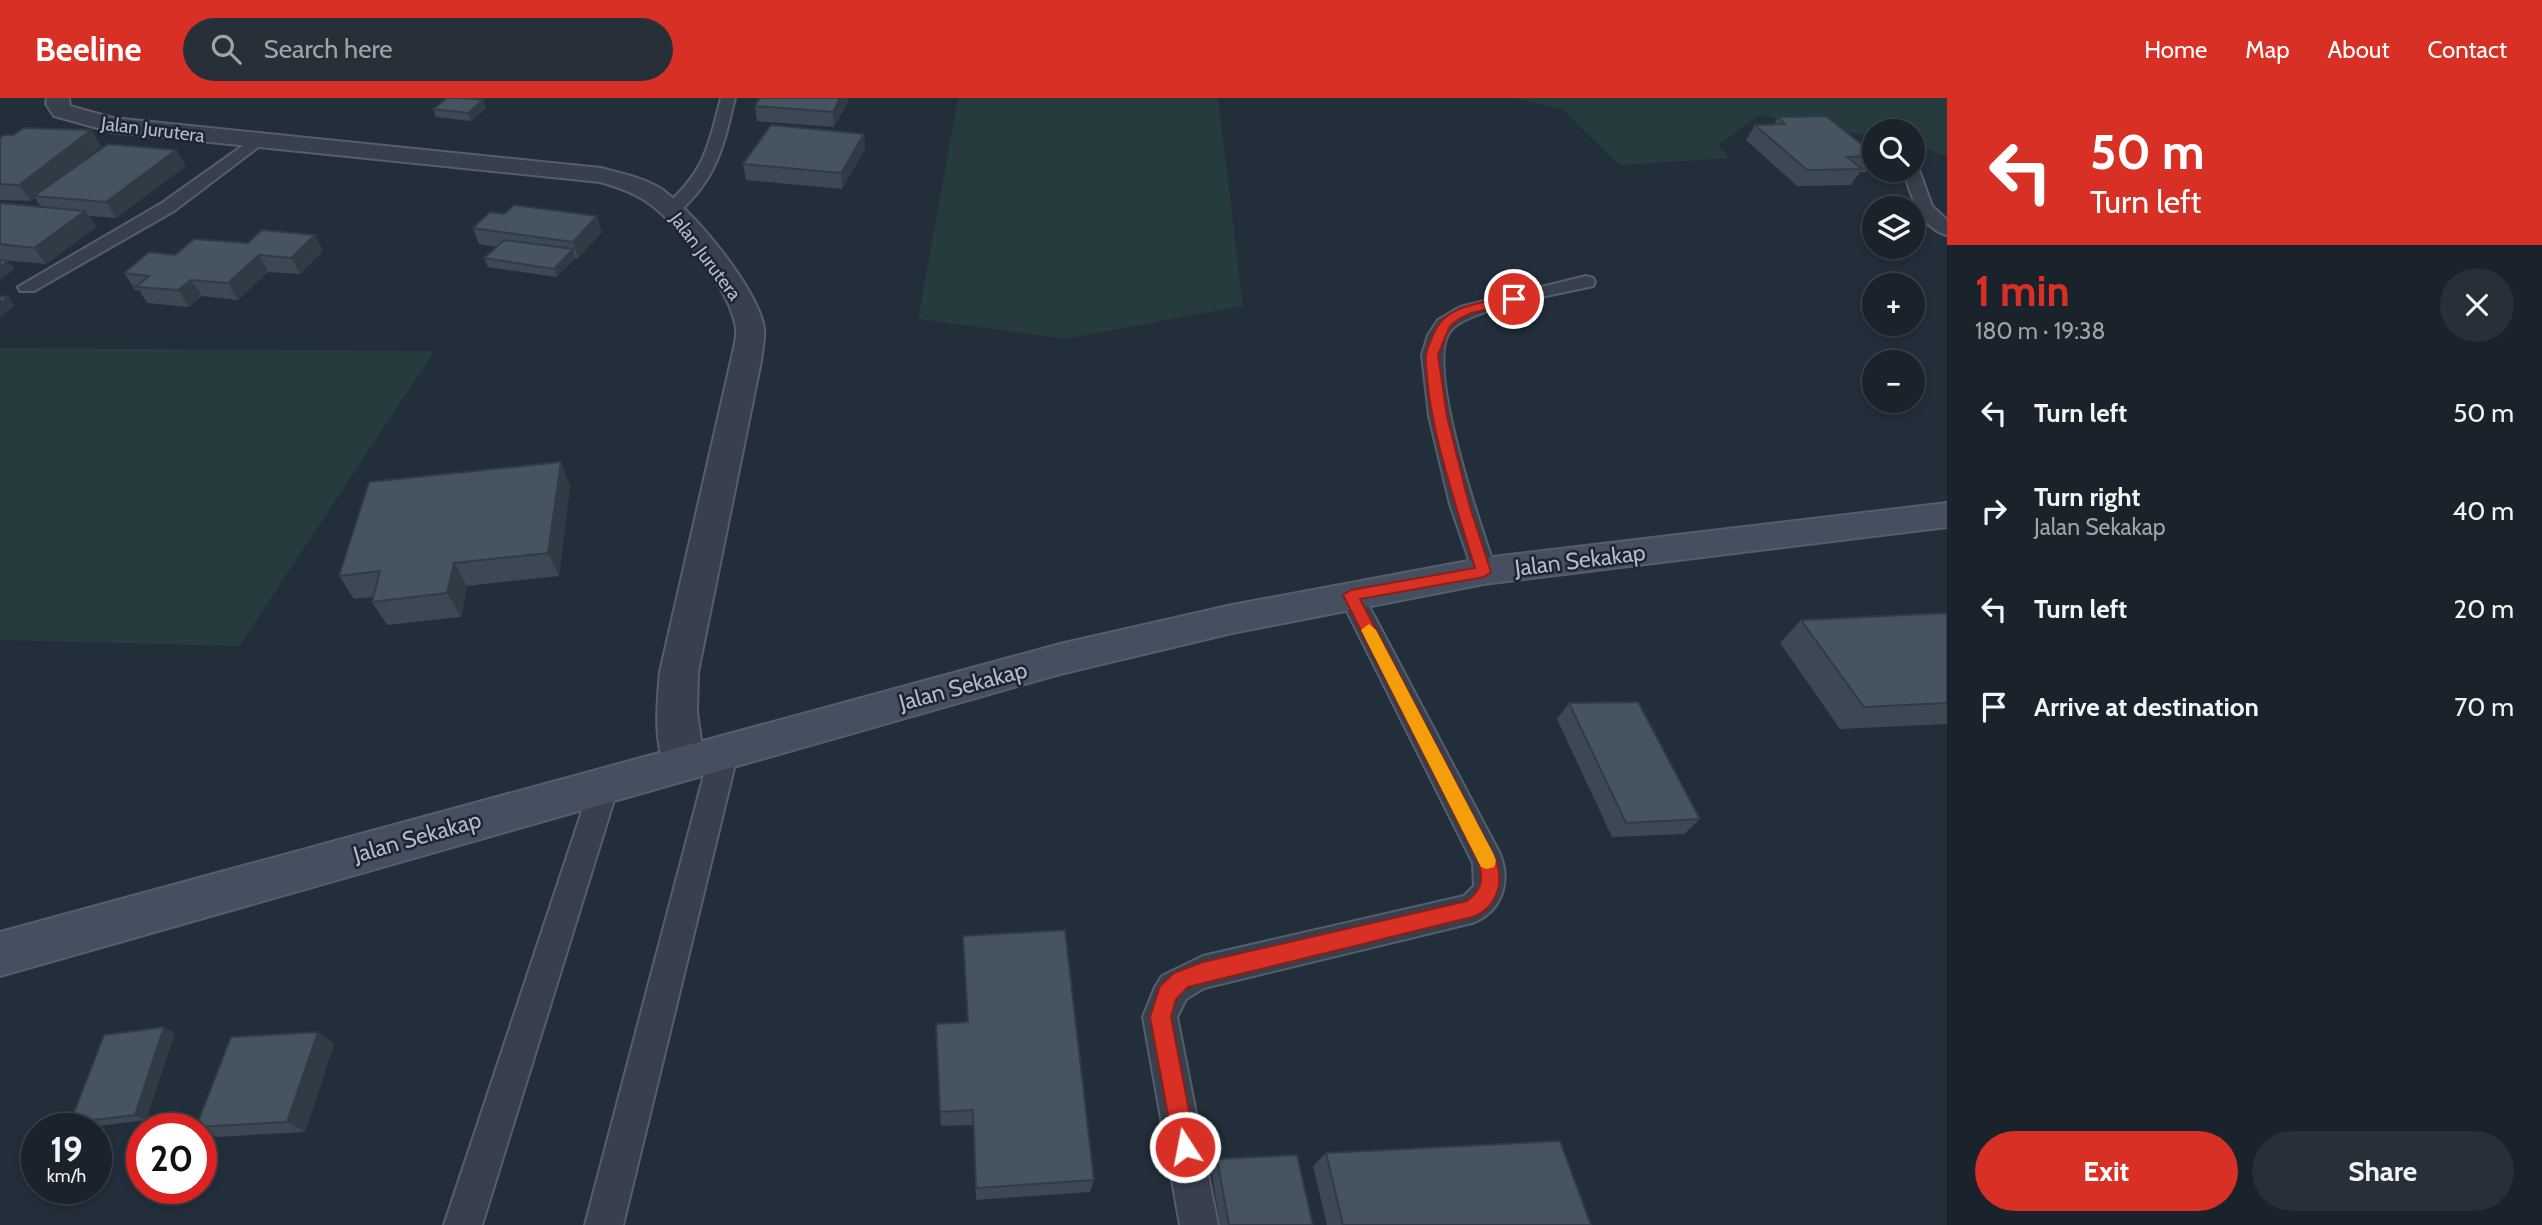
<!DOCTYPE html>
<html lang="en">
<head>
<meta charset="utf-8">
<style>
  :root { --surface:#1a222c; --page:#272f38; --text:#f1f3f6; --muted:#9fa4a9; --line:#383f48; --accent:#d93025 }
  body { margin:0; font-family:Cabin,sans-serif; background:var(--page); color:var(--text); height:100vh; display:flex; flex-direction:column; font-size:26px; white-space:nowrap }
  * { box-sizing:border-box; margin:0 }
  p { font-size:23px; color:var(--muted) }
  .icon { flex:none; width:38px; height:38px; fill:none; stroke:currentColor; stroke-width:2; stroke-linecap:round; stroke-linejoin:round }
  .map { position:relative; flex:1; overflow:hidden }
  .side { display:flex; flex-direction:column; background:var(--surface); width:595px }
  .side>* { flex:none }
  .top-card { background:#d93025; color:#fff; overflow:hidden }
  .controls { position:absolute; left:1862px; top:21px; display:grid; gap:14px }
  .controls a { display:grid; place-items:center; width:63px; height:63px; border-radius:50%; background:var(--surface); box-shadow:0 4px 10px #0003,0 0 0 2px var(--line); font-size:35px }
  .speed { position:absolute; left:21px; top:1015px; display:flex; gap:14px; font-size:35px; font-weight:700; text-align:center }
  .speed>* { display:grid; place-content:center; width:91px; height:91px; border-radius:50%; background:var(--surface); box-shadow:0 4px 10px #0003,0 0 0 2px var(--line); line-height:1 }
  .speed small { font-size:18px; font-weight:400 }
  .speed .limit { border:10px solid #d22; background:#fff; color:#111 }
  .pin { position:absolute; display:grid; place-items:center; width:60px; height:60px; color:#fff; margin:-30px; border:4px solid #fff; border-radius:50%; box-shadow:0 2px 7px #0007 }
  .me { position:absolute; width:77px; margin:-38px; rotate:349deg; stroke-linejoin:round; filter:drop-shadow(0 0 5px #0008) }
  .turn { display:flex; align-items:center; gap:24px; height:147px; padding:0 28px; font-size:32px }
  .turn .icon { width:91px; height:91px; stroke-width:2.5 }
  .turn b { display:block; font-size:49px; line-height:60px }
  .round { display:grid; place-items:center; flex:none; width:74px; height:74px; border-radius:37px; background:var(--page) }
  .headline { display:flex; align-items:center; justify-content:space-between; height:119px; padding:0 28px }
  h1 { font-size:42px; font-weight:700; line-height:52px; color:var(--accent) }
  .action { display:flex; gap:14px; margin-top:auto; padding:14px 28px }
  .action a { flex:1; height:80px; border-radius:42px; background:var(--accent); color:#fff; font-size:28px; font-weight:700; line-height:80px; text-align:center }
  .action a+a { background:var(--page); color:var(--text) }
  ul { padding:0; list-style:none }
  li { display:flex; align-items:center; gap:21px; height:98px; padding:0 28px }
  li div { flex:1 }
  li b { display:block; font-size:26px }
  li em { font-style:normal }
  header { display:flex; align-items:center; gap:42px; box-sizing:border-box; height:98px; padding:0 35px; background:var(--accent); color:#fff }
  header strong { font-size:33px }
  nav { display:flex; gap:38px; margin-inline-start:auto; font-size:24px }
  .search { width:490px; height:63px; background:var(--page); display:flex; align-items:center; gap:18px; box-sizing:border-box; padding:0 24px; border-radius:38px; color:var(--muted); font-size:26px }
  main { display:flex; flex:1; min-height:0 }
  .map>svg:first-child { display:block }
</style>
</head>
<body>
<header>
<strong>Beeline</strong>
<div class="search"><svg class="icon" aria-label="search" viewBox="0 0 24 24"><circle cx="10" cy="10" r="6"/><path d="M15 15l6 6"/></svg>Search here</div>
<nav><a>Home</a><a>Map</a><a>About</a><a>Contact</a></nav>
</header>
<main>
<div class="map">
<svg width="1947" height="1127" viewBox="0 0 1947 1127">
  <rect width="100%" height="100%" fill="#232e3b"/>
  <!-- green -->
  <path fill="#253b3d" d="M958,0H1218L1243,208L1065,241L918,221Z
    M1514,0H1947V58L1913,47V33H1874V39L1759,17L1718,47L1729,60L1620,67L1562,11Z
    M0,250L435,253L239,548L0,542Z"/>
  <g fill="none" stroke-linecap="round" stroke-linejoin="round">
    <!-- lane casing -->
    <g stroke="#555e6a" stroke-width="4">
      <path id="lane" d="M721,0H735C723,50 717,80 677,116H665L662,112L665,108C705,73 708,49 721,0Z
        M255,39L261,41L263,44L261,47L174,113L34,193H20L18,189L162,105Z
        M1913,68L1919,72L1932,108L1947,122V137C1919,130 1911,95 1903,72H1913Z
        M1586,178L1593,180L1595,184L1593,188C1562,195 1469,211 1451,232C1423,264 1482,432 1496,473L1493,479L1484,482L1475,479L1450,406L1429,318L1422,257L1428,237L1438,222L1460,209Z
        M1351,488L1360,491L1363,497L1499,754C1512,783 1502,814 1472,825L1204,890L1186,901L1177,919L1218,1127H1180L1143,919L1155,889L1162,878L1203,858L1464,798L1474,788L1473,765L1339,497L1342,491Z
        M724,642L734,646L738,654L623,1127H585L710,654L714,646Z
        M605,674L615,677L619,686L482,1127H444L591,686L595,677Z"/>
    </g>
    <!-- street casing -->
    <g stroke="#555e6a" stroke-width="4">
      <path id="street" d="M47,0H69L70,8L113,20L601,70C620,75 640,79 658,89C690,108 760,193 764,231C765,241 762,253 761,263L698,574L697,614L704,664L698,676L683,681L668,676C653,646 657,607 660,574L731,263C733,253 737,241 736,231C732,194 679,128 650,106C635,95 618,89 600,84L112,34L54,18L46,6Z"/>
    </g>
    <!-- secondary casing -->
    <g stroke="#555e6a" stroke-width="4">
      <path id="secondary" d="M1947,405V429L1484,486L1232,535L1060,576L0,878V834L1060,546L1232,507L1484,460Z"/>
    </g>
    <!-- lane -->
    <use href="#lane" fill="#37404c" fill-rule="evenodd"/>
    <!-- street -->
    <use href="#street" fill="#37404c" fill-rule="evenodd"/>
    <!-- secondary -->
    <use href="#secondary" fill="#454f5f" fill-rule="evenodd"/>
  </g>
  <!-- wall -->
  <path fill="#3c4854" d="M848,4L834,29L757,23L755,8Z
    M486,10L471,23L436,19L433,11Z
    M1778,19L1874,56V61L1866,74H1860L1851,87L1797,88L1746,42L1755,27L1774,26Z
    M91,32L101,48L65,77L186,68L116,120L89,118L96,129L46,166L0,162V105L41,109L35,100L31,103L0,102V40L13,37Z
    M864,36L865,51L842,91L746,82L743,66Z
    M473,130L602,134L578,160H575L557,179L488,169L484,160L496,149L479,146Z
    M315,137L323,153L300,176L268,174L238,202L202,198L189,209L147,205L139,192H135L124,175L175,157L248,145Z
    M570,388L559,478L467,488L461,519L387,527L372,504L373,499L354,501L339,478Z
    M1947,515V626L1840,631L1780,545L1801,522Z
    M1569,605L1700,721L1684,736L1612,739L1557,621Z
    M963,838L1094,1082L1090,1094L976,1102L973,1027L941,1028L940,1014L967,924Z
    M318,934L334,946L305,1034L216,1039L201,1032V1031L196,1029Z
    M175,935L146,1022L82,1030L70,1025Z
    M1326,1055L1591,1127H1327L1313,1068Z
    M1217,1061L1313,1127H1220L1211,1070Z"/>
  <!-- shaded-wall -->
  <path fill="#313b45" d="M840,0H848V4L834,29L833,14Z
    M483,2L486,10L471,23L468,15Z
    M91,32L101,48L37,98H34L35,100L31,103L19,87Z
    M864,36L865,51L842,91L841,75Z
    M176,52L186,68L116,120L106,104Z
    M85,113L96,129L46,166L34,150Z
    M597,118L602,134L578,160L573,144Z
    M315,137L323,153L300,176L291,160Z
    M573,151L575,160L557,179L554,171Z
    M259,157L268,174L238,202L228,185Z
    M8,163L15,171L0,182V169Z
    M191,182L202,198L189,209L178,192Z
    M8,199L15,208L0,219V205Z
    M561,364L570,388L559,478L548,455Z
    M454,465L467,488L461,519L447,495Z
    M164,929L175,935L146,1022L135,1017Z
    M318,934L334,946L305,1034L287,1024Z"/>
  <!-- building -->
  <path fill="#465462" stroke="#313b45" stroke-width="2" d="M447,0H463L483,2L468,15L433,11Z
    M760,0H840L833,14L755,8Z
    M1826,18L1874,56V58L1847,59L1862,71L1807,72L1755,27L1785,26L1778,19Z
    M771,27L864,36L841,75L743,66Z
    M24,30L91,32L19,87L0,86V40L4,37H13Z
    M108,46L176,52L106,104L34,98Z
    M0,105L85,113L34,150L0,146Z
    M514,107L597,118L573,144L473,130L490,114L504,116Z
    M262,132L315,137L291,160L259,157L228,185L191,182L178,192L136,189L149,178L124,175L149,154L175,157L194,141L248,145Z
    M504,142L573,151L554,171L484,160Z
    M0,162L8,163L0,169Z
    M0,198L8,199L0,205Z
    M561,364L548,455L454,465L447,495L372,504L380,473L339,478L369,384Z
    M1947,515V605L1864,609L1801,522Z
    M1638,604L1700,721L1626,725L1569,605Z
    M1065,832L1094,1082L976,1090L973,1012L940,1014L936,926L968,924L963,838Z
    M164,929L135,1017L70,1025L104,937Z
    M318,934L287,1024L196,1029L231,939Z
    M1560,1043L1591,1127H1343L1326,1055Z
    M1297,1057L1313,1127H1229L1217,1061Z"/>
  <!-- route -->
  <path fill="#d93025" stroke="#8d1f18" stroke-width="2" d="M1514,198L1518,199V204L1471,215L1459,221L1450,228L1438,257L1447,318L1469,406L1491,474L1484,479L1360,501L1494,758C1505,782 1499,809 1472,819L1188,889L1176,901L1171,919L1196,1049L1192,1057L1185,1060L1177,1057L1174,1049L1150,919L1160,888L1174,875L1203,864L1467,803C1483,791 1483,782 1479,765L1343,497L1351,492L1475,470C1456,407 1427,325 1426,260C1426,251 1434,233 1440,225C1454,206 1492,203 1514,198Z"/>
  <!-- slow -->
  <path fill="#f59e0b" d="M1369,526L1376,532L1494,757L1496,763L1494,769L1487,771L1481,769L1361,532Z"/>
  <g text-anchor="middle" stroke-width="5" stroke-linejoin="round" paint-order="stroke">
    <!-- far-street labels -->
    <g font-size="19" fill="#b2bbc7" stroke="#1c2531">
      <text transform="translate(153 31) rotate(7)" y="7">Jalan Jurutera</text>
      <text transform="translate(706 158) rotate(53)" y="7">Jalan Jurutera</text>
    </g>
    <!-- street labels -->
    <g font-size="23" fill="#b2bbc7" stroke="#1c2531">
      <text transform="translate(1580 462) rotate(-7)" y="8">Jalan Sekakap</text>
      <text transform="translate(963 588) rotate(-15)" y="8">Jalan Sekakap</text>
      <text transform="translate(417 739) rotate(-16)" y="8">Jalan Sekakap</text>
    </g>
  </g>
</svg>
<div class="controls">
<a><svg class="icon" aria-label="search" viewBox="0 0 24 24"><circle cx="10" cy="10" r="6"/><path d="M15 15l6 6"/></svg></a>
<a><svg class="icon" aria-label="layers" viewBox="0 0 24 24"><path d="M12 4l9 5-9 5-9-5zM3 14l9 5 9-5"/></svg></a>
<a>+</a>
<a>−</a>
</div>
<div class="speed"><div>19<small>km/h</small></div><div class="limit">20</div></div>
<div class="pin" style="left:1514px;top:201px;background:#d93025"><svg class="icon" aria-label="arrive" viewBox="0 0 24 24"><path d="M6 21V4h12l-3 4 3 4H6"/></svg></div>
<svg class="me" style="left:1185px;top:1049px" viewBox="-20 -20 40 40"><circle r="17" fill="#d93025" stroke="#fff" stroke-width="3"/><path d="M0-11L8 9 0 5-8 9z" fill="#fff"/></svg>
</div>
<section class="side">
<div class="top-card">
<div class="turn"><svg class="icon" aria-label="left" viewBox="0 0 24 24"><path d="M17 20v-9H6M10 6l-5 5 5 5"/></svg><div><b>50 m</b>Turn left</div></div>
</div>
<div class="headline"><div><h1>1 min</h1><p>180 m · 19:38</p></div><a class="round"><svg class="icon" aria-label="close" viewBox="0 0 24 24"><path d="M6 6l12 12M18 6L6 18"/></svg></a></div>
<ul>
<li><svg class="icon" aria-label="left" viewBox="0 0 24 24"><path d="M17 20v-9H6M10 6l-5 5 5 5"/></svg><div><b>Turn left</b></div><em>50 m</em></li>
<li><svg class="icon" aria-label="right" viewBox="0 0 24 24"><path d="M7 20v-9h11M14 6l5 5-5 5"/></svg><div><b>Turn right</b><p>Jalan Sekakap</p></div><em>40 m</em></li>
<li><svg class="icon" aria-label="left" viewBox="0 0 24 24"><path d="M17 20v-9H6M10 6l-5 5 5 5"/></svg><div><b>Turn left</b></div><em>20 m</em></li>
<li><svg class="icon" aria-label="arrive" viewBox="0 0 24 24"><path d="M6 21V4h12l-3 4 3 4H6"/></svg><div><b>Arrive at destination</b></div><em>70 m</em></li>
</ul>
<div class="action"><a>Exit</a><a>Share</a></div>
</section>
</main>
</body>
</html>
